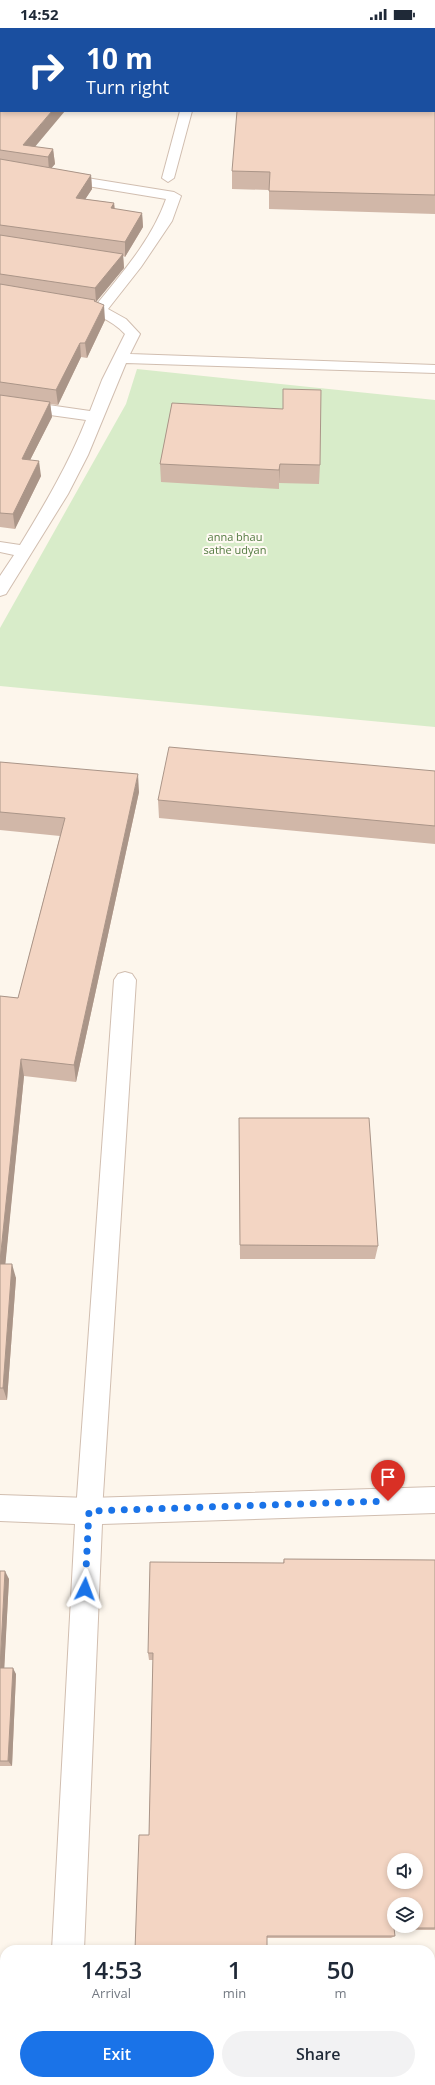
<!DOCTYPE html>
<html lang="en">
<head>
<meta charset="utf-8">
<style>
  :root { --surface:#fff; --page:#f2f2f3; --text:#1f2937; --muted:#747a83; --accent:#1a73e8 }
  body { margin:0; font-family:"Open Sans",sans-serif; background:var(--page); color:var(--text); height:100vh; display:flex; flex-direction:column; font-size:15px; white-space:nowrap }
  * { box-sizing:border-box; margin:0 }
  p { font-size:13px; color:var(--muted) }
  .icon { flex:none; width:22px; height:22px; fill:none; stroke:currentColor; stroke-width:2; stroke-linecap:round; stroke-linejoin:round }
  .map { position:relative; flex:1; overflow:hidden }
  .details { position:absolute; left:0px; top:1917px; width:435px; height:140px; display:flex; flex-direction:column; background:var(--surface); border-radius:16px 16px 0 0; box-shadow:0 2px 6px #0003 }
  .details>* { flex:none }
  .banner { position:absolute; left:0px; top:0px; width:435px; height:84px; box-shadow:0 2px 6px #0003; background:#1a4fa0; color:#fff; overflow:hidden }
  .fabs { position:absolute; left:387px; top:1825px; display:grid; gap:8px }
  .fabs a { display:grid; place-items:center; width:36px; height:36px; border-radius:50%; background:var(--surface); box-shadow:0 2px 6px #0003; font-size:20px }
  .pin { position:absolute; display:grid; place-items:center; width:34px; height:34px; color:#fff; margin:-41px -17px; border-radius:50% 50% 50% 0; rotate:-45deg; box-shadow:0 0 4px #0007 }
  .pin .icon { rotate:45deg }
  .me { position:absolute; width:44px; margin:-22px; rotate:3deg; stroke-linejoin:round; filter:drop-shadow(0 0 3px #0008) }
  .turn { display:flex; align-items:center; gap:14px; height:84px; padding:0 20px; font-size:18px }
  .turn .icon { width:52px; height:52px; stroke-width:2.5 }
  .turn b { display:block; font-size:28px; line-height:34px }
  .eta { display:flex; justify-content:space-evenly; align-items:center; height:68px; text-align:center }
  .eta b { font-size:24px; font-weight:600; line-height:28px }
  .button { display:flex; gap:8px; margin-top:auto; padding:8px 20px }
  .button a { flex:1; height:46px; border-radius:24px; background:var(--accent); color:#fff; font-size:16px; font-weight:600; line-height:46px; text-align:center }
  .button a+a { background:var(--page); color:var(--text) }
  .status { display:flex; justify-content:space-between; align-items:center; height:28px; padding:0 20px; background:var(--surface); direction:ltr }
  .status svg { height:11px; fill:currentColor }
  .map>svg:first-child { display:block }
</style>
</head>
<body>
<div class="status"><b>14:52</b><svg viewBox="0 0 49 12"><path d="M0 12V9h3v3zM5 12V6h3v6zM10 12V3h3v9zM15 12V0h3v12zM26 1h20v11H26zM47 4h2v5h-2z"/></svg></div>
<div class="map">
<svg width="435" height="2057" viewBox="0 0 435 2057">
  <rect width="100%" height="100%" fill="#fdf6ec"/>
  <!-- green -->
  <path fill="#d8ecc9" d="M137,341L435,372V699L0,658V600L126,376Z"/>
  <g fill="none" stroke-linecap="round" stroke-linejoin="round">
    <!-- lane casing -->
    <g stroke="#d1beb0" stroke-width="2">
      <path id="lane" d="M180,83H192L174,150L168,154L162,150Z
        M125,944L132,946L136,952L102,1483L98,1492L89,1496L80,1492L76,1483L114,952L118,946Z"/>
    </g>
    <!-- street casing -->
    <g stroke="#d1beb0" stroke-width="2">
      <path id="street" d="M62,146L174,164L181,168L172,193L141,239L108,281L126,291L140,306L130,326L435,337V345L126,335L88,427L68,466L6,566L0,568V548L14,527L0,524V514L20,517C45,476 68,437 86,392L0,380V370L90,383L102,352L125,306C110,290 92,285 71,280L69,277L71,274L76,273L96,277C123,244 152,211 166,171L57,153L56,150L57,147Z
        M435,1459V1485L102,1496L84,1922H52L75,1496L0,1493V1467L89,1470Z
        M431,1966L435,1968V2048L430,2046Z
        M47,2052H79V2057H47Z"/>
    </g>
    <!-- primary casing -->
    <g stroke="#dad1cd" stroke-width="2">
      <path id="primary" d="M286,0H327L328,1H287Z
        M434,2H435V8H434Z
        M0,6H1V12H0Z"/>
    </g>
    <!-- lane -->
    <use href="#lane" fill="#fff" fill-rule="evenodd"/>
    <!-- street -->
    <use href="#street" fill="#fff" fill-rule="evenodd"/>
    <!-- primary -->
    <use href="#primary" fill="#fbd9a5" fill-rule="evenodd"/>
  </g>
  <!-- wall -->
  <path fill="#d1b7a8" d="M0,15L35,119L53,121L55,136L51,140L91,147L92,161L85,171L114,175L115,181L142,185L143,199L125,229L123,228L124,240L96,274L105,292L87,330L81,329L58,377L50,376L52,389L30,432L41,448L15,501L0,499Z
    M435,19V186L269,181V162L232,161V143Z
    M172,375L320,437L319,456L279,455V461L161,454L160,436Z
    M0,734L139,764L76,1054L24,1048L5,1236L16,1250L7,1372H0V968L18,970L60,808L0,802Z
    M435,743V816L159,790L158,772Z
    M239,1090L378,1218L375,1231H240Z
    M284,1531L435,1532V1902H394L395,1908L391,1910H267V1922H136L149,1807L153,1632H149L148,1625L283,1535Z
    M0,1543L9,1551L4,1640L16,1646L12,1738H0Z"/>
  <!-- shaded-wall -->
  <path fill="#aa9588" d="M52,83H65L29,126L23,117Z
    M53,121L55,136L49,143L48,129Z
    M91,147L92,161L77,184L76,170Z
    M114,175L115,190L111,180Z
    M142,185L143,199L125,229V214Z
    M123,226L124,240L96,274L95,260Z
    M104,277L105,292L87,330L85,315Z
    M80,315L81,329L58,377L56,362Z
    M50,374L52,389L23,446L22,431Z
    M39,433L41,448L15,501L13,486Z
    M280,436L279,455V461V442Z
    M138,746L139,764L76,1054L74,1037Z
    M21,1031L24,1048L4,1250L0,1237V1233Z
    M12,1236L16,1250L7,1372L3,1360Z
    M5,1543L9,1551L4,1646L0,1640Z
    M13,1640L16,1646L12,1738L8,1733Z
    M0,1936H1L0,2057Z"/>
  <!-- building -->
  <path fill="#f3d5c3" stroke="#aa9588" fill-rule="evenodd" d="M0,15H1V83H52L23,117L53,121L48,129L0,122Z
    M434,19H435V167L269,163L270,144L232,143L237,83H434Z
    M0,131L91,147L76,170L114,175L111,180L142,185L125,214L0,197Z
    M0,207L123,226L95,260L0,246Z
    M0,256L95,272L94,273L104,277L85,315H80L56,362L0,354Z
    M283,361L321,362L320,437L280,436L279,442L160,436L172,375L283,381Z
    M0,367L50,374L22,431L39,433L13,486L0,485Z
    M169,719L435,743V798L158,772Z
    M0,734L138,746L74,1037L21,1031L0,1233V968L18,970L65,790L0,784Z
    M239,1090H369L378,1218L240,1217Z
    M0,1236H12L3,1360H0Z
    M284,1531L435,1532V1900H394L395,1908H267V1921L135,1922L139,1807H149L153,1625H148L150,1534L284,1535ZM394,1832H416V1854H394ZM394,1876H416V1898H394Z
    M0,1543H5L0,1640H13L8,1733H0Z"/>
  <g fill="none" stroke-linecap="round" stroke-linejoin="round">
    <!-- route -->
    <path stroke="#1a73e8" stroke-width="7" stroke-dasharray="0 12.6" d="M85,1561L89,1483L388,1473"/>
  </g>
  <g text-anchor="middle" stroke-width="4" stroke-linejoin="round" paint-order="stroke">
    <!-- far-park labels -->
    <g font-size="11" fill="#537a41" stroke="#fffaf3">
      <text x="235" y="513">anna bhau<tspan x="235" dy="13">sathe udyan</tspan></text>
    </g>
  </g>
</svg>
<div class="fabs">
<a><svg class="icon" aria-label="sound" viewBox="0 0 24 24"><path d="M4 9h4l5-4v14l-5-4H4zM17 9q2 3 0 6"/></svg></a>
<a><svg class="icon" aria-label="layers" viewBox="0 0 24 24"><path d="M12 4l9 5-9 5-9-5zM3 14l9 5 9-5"/></svg></a>
</div>
<div class="pin" style="left:388px;top:1473px;background:#d93025"><svg class="icon" aria-label="arrive" viewBox="0 0 24 24"><path d="M6 21V4h12l-3 4 3 4H6"/></svg></div>
<svg class="me" style="left:85px;top:1561px" viewBox="-20 -20 40 40"><path d="M0-17L14 15 0 8-14 15z" fill="#1a73e8" stroke="#fff" stroke-width="4"/></svg>
<div class="banner">
<div class="turn"><svg class="icon" aria-label="right" viewBox="0 0 24 24"><path d="M7 20v-9h11M14 6l5 5-5 5"/></svg><div><b>10 m</b>Turn right</div></div>
</div>
<section class="details">
<div class="eta">
<div><b>14:53</b><p>Arrival</p></div>
<div><b>1</b><p>min</p></div>
<div><b>50</b><p>m</p></div>
</div>
<div class="button"><a>Exit</a><a>Share</a></div>
</section>
</div>
</body>
</html>
